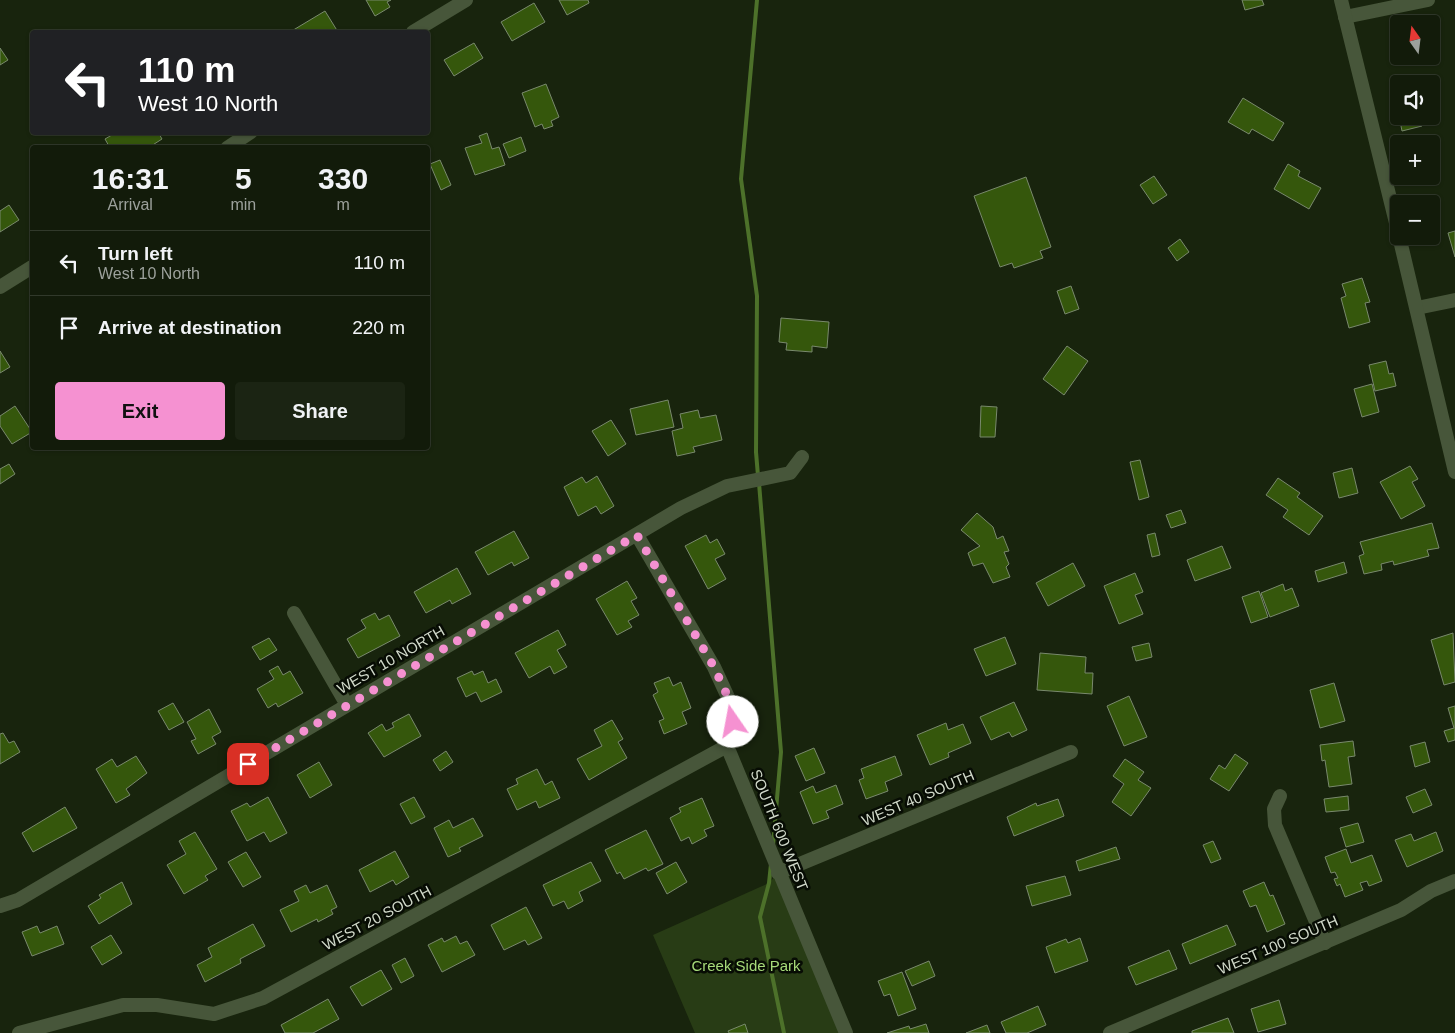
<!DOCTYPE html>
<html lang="en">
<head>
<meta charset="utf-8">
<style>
  :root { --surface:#121b0a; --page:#1b2413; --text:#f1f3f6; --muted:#9ca19c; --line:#31392b; --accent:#f591d1 }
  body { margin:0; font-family:Arial,sans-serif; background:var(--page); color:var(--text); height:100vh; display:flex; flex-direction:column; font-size:19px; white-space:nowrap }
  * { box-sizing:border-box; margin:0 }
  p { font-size:16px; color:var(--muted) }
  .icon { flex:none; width:28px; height:28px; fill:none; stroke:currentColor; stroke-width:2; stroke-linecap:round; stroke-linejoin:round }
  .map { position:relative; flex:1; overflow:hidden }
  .drawer { position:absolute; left:30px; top:145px; width:400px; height:305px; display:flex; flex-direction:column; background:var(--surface); border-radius:5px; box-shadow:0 1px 4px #0004,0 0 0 1px var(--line) }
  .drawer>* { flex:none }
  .top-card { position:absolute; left:30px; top:30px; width:400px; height:105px; border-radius:5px; box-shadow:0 1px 4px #0004,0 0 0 1px var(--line); background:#202124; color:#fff; overflow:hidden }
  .needle { width:32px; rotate:346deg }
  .fabs { position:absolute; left:1390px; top:15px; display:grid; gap:10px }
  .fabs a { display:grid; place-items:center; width:50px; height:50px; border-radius:5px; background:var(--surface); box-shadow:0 1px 4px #0004,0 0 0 1px var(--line); font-size:25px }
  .pin { position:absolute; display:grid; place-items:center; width:42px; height:42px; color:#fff; margin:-21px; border-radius:10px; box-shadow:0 2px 8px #0006 }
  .me { position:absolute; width:55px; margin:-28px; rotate:348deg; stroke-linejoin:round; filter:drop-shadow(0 0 4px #0008) }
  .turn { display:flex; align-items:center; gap:18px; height:105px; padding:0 25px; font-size:22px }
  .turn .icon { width:65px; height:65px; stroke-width:2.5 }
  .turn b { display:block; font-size:35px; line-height:42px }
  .eta { display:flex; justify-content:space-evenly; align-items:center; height:85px; text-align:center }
  .eta b { font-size:30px; font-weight:600; line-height:35px }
  .primary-button { display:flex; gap:10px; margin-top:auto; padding:10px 25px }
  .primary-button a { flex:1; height:58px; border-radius:5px; background:var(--accent); color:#111; font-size:20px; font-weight:600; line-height:58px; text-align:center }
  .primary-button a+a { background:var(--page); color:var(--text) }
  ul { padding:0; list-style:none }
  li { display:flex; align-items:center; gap:15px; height:65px; padding:0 25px; border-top:1px solid var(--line) }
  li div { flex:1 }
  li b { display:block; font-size:19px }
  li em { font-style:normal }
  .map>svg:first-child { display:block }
</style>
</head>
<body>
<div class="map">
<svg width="1455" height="1033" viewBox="0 0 1455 1033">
  <rect width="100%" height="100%" fill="#18240d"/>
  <!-- green -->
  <path fill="#283c15" d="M778,873L846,1033H695L653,935L769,883Z"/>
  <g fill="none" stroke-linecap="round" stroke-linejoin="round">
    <!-- stream -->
    <path stroke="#4d712a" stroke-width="4" d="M757,0L741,179L757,296L756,452L758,476
      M759,483L781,752L773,845
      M771,864L769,883L760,917L784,1033"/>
  </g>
  <!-- building -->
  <path fill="#35570c" stroke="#79896d" d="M366,0H391L387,2L390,7L375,16Z
    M559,0H588L589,3L567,15Z
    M1242,0H1262L1264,5L1245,10Z
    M534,3L545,22L512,41L501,22Z
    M325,11L338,32H290Z
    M474,43L483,58L454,76L444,60Z
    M0,48L8,60L0,65Z
    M546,84L559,117L551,121L553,126L544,129L542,124L535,127L522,93Z
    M1243,98L1284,123L1273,141L1252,129L1249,134L1228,122Z
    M1399,116H1419L1422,126L1402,131Z
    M117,132H158L162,139L148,148H110L105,139Z
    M487,133L492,149L499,147L505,165L475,175L465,148L482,143L479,136Z
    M521,137L526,151L509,158L503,144Z
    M440,160L451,185L441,190L430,164Z
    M1288,164L1300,171L1298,176L1321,188L1309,209L1274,189Z
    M1154,176L1167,195L1153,204L1140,185Z
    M1026,177L1051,247L1040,251L1043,258L1014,268L1012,263L1000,267L974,196Z
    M9,205L19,220L0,232V211Z
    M1455,231V257L1448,233Z
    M1180,239L1189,252L1177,261L1168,248Z
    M1362,278L1370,302L1365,303L1370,322L1349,328L1341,298L1346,296L1342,284Z
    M1071,286L1079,309L1065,314L1057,291Z
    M781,318L829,322L827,348L812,346V352L786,350L787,343L779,342Z
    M1067,346L1088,361L1064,395L1043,379Z
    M0,351L10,367L0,373Z
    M1386,361L1389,374L1393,373L1396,386L1375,391L1369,365Z
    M1372,384L1379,412L1362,417L1354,389Z
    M668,400L674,427L636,435L630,409Z
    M15,406L32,432L12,444L0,426V416Z
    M981,406L997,407L995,437H980Z
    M698,410L700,418L716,415L722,440L693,447L695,452L677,456L672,431L683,428L680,414Z
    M611,420L626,444L608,456L592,431Z
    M1140,460L1149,497L1139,500L1130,462Z
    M9,464L15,474L0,484V469Z
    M1410,466L1418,479L1412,482L1425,506L1401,519L1380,482Z
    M1352,468L1358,493L1339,498L1333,473Z
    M597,476L614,506L601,514L596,506L578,516L564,487L582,477L586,483Z
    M1278,478L1300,493L1297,497L1323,516L1309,535L1283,517L1288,510L1266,495Z
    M1181,510L1186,523L1171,528L1166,515Z
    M977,513L993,527L997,539L1003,536L1009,551L1004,552L1009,564L1006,567L1010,577L993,583L983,563L973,566L968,553L980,546L961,530Z
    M1432,523L1439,548L1427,550L1429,556L1394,565L1393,561L1381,564L1382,570L1364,574L1359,556L1364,554L1360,542Z
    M514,531L529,558L514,566L512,562L488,575L475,552Z
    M1155,533L1160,555L1152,557L1147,535Z
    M706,535L710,543L717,539L725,554L715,559L726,579L708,589L685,546Z
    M1222,546L1231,568L1195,581L1187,560Z
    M1344,562L1347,573L1318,582L1315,571Z
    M1073,563L1085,586L1048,606L1036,583Z
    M457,568L471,594L452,604L450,600L426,613L414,592Z
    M1135,573L1143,592L1135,595L1143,614L1119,624L1104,586Z
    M627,581L637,598L631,601L639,615L628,621L632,627L617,635L596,599Z
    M1283,584L1285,591L1292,588L1299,606L1270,617L1261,593Z
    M1259,591L1268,617L1251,623L1242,597Z
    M375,613L379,620L389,615L400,636L358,658L347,639L366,628L361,620Z
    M558,630L566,645L557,650L567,667L554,674L550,666L529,678L515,653Z
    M1453,633L1455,682L1444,685L1431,640Z
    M1005,637L1016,664L986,676L974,649Z
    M269,638L277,650L260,660L252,647Z
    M1149,643L1152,657L1136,661L1132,647Z
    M1040,653L1086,657L1085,673H1093L1092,694L1037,690Z
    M278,666L283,675L290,671L303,693L278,707L276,703L268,708L257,689L274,679L269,671Z
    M472,671L474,675L483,671L488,683L496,679L502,692L481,702L476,692L466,697L457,678Z
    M669,677L673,686L681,682L691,708L682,712L687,724L664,734L659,721L664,719L653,695L658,692L654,683Z
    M1334,683L1345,721L1320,728L1310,690Z
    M1129,696L1147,737L1124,746L1107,706Z
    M1014,702L1027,730L1012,737L1009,732L991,740L980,717Z
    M173,703L184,722L169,730L158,711Z
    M1455,706V740L1448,742L1444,731L1454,728L1448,708Z
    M209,709L221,732L212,737L216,744L198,754L191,741L196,739L187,722Z
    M409,714L421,736L384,757L368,733L382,724L386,731L394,727L392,723Z
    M612,720L623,739L618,742L627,758L589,780L577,759L602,746L594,730Z
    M946,723L948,730L963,724L971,743L948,753L949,757L930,765L917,735Z
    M3,733L9,743L14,741L20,752L0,764V734Z
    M1353,741L1355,756L1348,757L1352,784L1329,787L1325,760L1322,761L1320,745Z
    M1425,742L1430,762L1415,767L1410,746Z
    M814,748L825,773L806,781L795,756Z
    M446,751L453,762L440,771L433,760Z
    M1235,754L1248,763L1229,791L1210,779L1219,765L1225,769Z
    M136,756L147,773L126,789L130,795L116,803L96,769L112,759L117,767Z
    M895,756L902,775L885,782L888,791L866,799L859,780L864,778L861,769Z
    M1125,759L1144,772L1138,780L1151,788L1131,816L1112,802L1124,784L1113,776Z
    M319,762L332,785L310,798L297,775Z
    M537,769L545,785L552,781L560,798L539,808L536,801L517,810L507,789L518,784L516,779Z
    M836,785L843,804L826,811L829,818L813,824L800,792L813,786L816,793Z
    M1425,789L1432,805L1413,813L1406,797Z
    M1348,796L1349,810L1326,812L1324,799Z
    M268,797L287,833L270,842L264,832L247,841L231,811L247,803L250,807Z
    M414,797L425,817L411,824L400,804Z
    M702,798L714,826L704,830L707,836L692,844L689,837L681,841L670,818L681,812L679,808Z
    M1058,799L1064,816L1014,836L1007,817L1036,803L1037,806Z
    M65,807L77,828L33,852L22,833Z
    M473,818L483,836L459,848L461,851L448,857L434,828L449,820L453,828Z
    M1358,823L1364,842L1346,847L1340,828Z
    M646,830L663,864L648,871L646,868L624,879L620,872L617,874L605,850Z
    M195,832L217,869L205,876L208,880L184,894L167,865L186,854L179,841Z
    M1436,832L1443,851L1407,867L1395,840L1411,834L1414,841Z
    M1213,841L1221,859L1211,863L1203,845Z
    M1116,847L1120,859L1079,871L1076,861Z
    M1346,849L1351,863L1372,855L1382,881L1369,886L1367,881L1360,883L1363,890L1345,897L1340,884L1337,886L1334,879L1338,878L1335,872L1331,873L1325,857Z
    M395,851L409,877L396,885L393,880L370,892L359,870Z
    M246,852L261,877L243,887L228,862Z
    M591,862L601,881L579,892L583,901L568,909L564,901L553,906L543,885Z
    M676,862L687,882L667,894L656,873Z
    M1065,876L1071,895L1032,906L1026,886Z
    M122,882L132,904L99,924L88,906L101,898L99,895Z
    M1264,882L1270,896L1273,895L1285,924L1267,932L1256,905L1250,907L1243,891Z
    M306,885L310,893L327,885L337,907L331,910L333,914L318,922L317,919L291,932L280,910L299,901L294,891Z
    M526,907L542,938L528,945L525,940L504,950L491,925Z
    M253,924L265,946L240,959L241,963L205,982L197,965L212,957L208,948Z
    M1227,925L1236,945L1190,964L1182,944Z
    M37,926L40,933L57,926L64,944L32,956L22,932Z
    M111,935L122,953L102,965L91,947Z
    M456,936L460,944L467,941L475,955L442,972L428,945L442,938L444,942Z
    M1080,938L1088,961L1055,973L1046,947L1066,939L1068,943Z
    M1169,950L1177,969L1136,985L1128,967Z
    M405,958L414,976L401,983L392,965Z
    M929,961L935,976L912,986L905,971Z
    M381,970L392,989L362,1006L350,987Z
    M902,972L916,1009L898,1016L890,994L884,996L878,981Z
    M328,999L339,1019L313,1033H285L281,1025Z
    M1279,1000L1286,1024L1258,1032L1251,1009Z
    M1038,1006L1046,1025L1027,1033H1006L1001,1022Z
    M1228,1018L1234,1033H1192V1031Z
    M745,1024L748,1033H729L728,1031Z
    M926,1024L929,1033H887L909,1026L910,1029Z
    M987,1025L990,1033H966Z"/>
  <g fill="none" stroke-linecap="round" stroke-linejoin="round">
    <!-- minor -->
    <path stroke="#47563a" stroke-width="14" d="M1345,17L1428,0
      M1417,308L1455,300
      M637,535L714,667L732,706L733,722L727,746L846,1033
      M294,613L347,705
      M1280,796L1274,809L1275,825L1325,943
      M778,873L1071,752
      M0,906L18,900L681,508L727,486L790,473L802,457
      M19,1033L123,1005H157L214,1014L263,998L727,746"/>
    <!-- tertiary -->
    <path stroke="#47563a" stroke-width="14" d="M1341,0L1399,235
      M413,32L466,0
      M227,148L251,132
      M1399,236L1455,472
      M0,287L32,267
      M1110,1033L1401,910L1431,891L1455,881"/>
  </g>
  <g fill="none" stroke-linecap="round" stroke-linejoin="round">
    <!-- route -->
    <path stroke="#f591d1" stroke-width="9" stroke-dasharray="0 16.2" d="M248,764L637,535L714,667L732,706L733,722"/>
  </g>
  <g text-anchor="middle" stroke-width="5" stroke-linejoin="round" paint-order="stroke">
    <!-- street labels -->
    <g font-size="15" fill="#d1d9ca" stroke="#070c04">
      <text transform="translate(391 660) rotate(-30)" y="5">WEST 10 NORTH</text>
      <text transform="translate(918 798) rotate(-23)" y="5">WEST 40 SOUTH</text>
      <text transform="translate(779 830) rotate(68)" y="5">SOUTH 600 WEST</text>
      <text transform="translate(377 918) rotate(-28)" y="5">WEST 20 SOUTH</text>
      <text transform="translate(1278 945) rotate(-23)" y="5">WEST 100 SOUTH</text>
    </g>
    <!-- park labels -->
    <g font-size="15" fill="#a7db7a" stroke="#070c04">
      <text x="746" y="971">Creek Side Park</text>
    </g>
  </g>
</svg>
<div class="fabs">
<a><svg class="needle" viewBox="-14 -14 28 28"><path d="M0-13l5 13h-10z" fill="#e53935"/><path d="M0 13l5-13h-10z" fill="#9ca19c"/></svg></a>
<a><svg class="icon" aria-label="sound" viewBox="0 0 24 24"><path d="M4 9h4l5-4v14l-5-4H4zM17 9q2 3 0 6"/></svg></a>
<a>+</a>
<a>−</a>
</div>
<div class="pin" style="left:248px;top:764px;background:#d93025"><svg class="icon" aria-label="arrive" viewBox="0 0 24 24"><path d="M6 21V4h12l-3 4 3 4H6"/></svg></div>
<svg class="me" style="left:733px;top:722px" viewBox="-20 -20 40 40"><circle r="19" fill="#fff"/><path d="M0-13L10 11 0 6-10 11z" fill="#f591d1"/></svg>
<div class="top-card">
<div class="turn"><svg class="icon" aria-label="left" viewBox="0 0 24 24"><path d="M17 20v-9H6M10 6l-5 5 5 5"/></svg><div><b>110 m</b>West 10 North</div></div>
</div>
<section class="drawer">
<div class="eta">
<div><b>16:31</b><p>Arrival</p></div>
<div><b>5</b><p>min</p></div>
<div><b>330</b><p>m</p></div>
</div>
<ul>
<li><svg class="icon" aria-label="left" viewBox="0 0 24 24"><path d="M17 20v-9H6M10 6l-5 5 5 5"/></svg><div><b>Turn left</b><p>West 10 North</p></div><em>110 m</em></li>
<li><svg class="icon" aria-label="arrive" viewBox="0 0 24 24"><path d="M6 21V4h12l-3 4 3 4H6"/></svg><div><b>Arrive at destination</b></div><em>220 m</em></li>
</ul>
<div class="primary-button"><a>Exit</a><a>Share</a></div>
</section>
</div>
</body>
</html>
